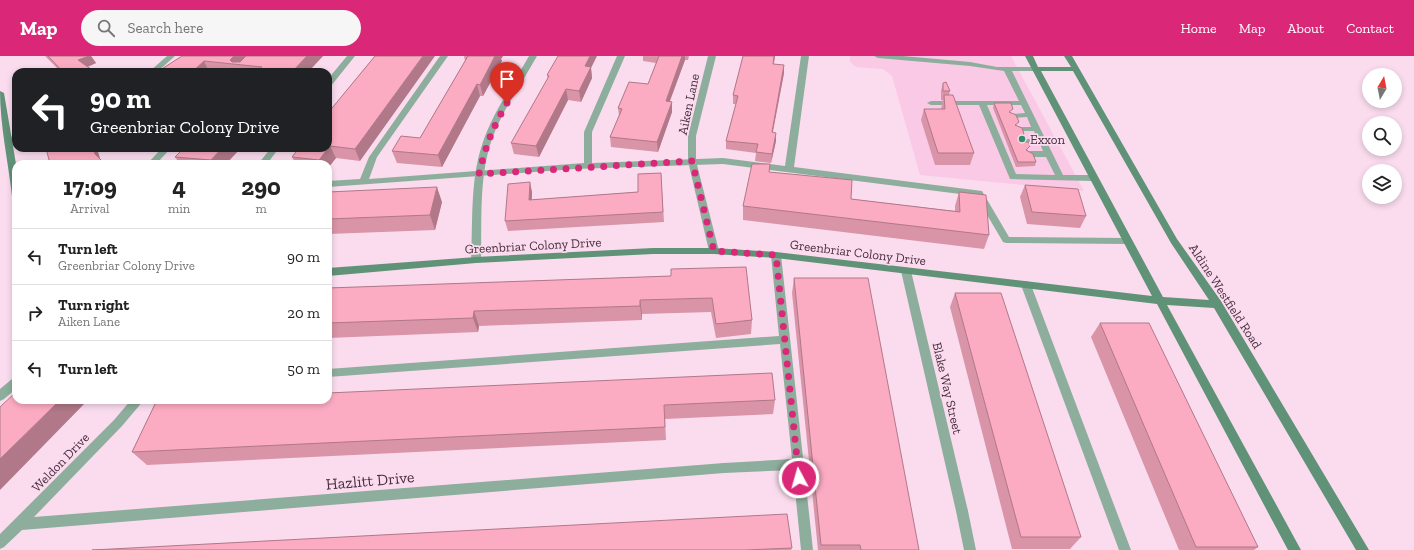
<!DOCTYPE html>
<html lang="en">
<head>
<meta charset="utf-8">
<style>
  :root { --surface:#fff; --page:#f6f6f6; --text:#222; --muted:#767676; --line:#e0e0e0; --accent:#db2777 }
  body { margin:0; font-family:"Zilla Slab",serif; background:var(--page); color:var(--text); height:100vh; display:flex; flex-direction:column; font-size:15px; white-space:nowrap }
  * { box-sizing:border-box; margin:0 }
  p { font-size:13px; color:var(--muted) }
  .icon { flex:none; width:22px; height:22px; fill:none; stroke:currentColor; stroke-width:2; stroke-linecap:round; stroke-linejoin:round }
  .map { position:relative; flex:1; overflow:hidden }
  .side { position:absolute; left:12px; top:104px; width:320px; height:244px; display:flex; flex-direction:column; background:var(--surface); border-radius:12px; box-shadow:0 2px 6px #0003 }
  .side>* { flex:none }
  .top-card { position:absolute; left:12px; top:12px; width:320px; height:84px; border-radius:12px; box-shadow:0 2px 6px #0003; background:#202124; color:#fff; overflow:hidden }
  .needle { width:26px; rotate:10deg }
  .tools { position:absolute; left:1362px; top:12px; display:grid; gap:8px }
  .tools a { display:grid; place-items:center; width:40px; height:40px; border-radius:50%; background:var(--surface); box-shadow:0 2px 6px #0003; font-size:20px }
  .pin { position:absolute; display:grid; place-items:center; width:34px; height:34px; color:#fff; margin:-41px -17px; border-radius:50% 50% 50% 0; rotate:-45deg; box-shadow:0 0 4px #0007 }
  .pin .icon { rotate:45deg }
  .me { position:absolute; width:44px; margin:-22px; rotate:354deg; stroke-linejoin:round; filter:drop-shadow(0 0 3px #0008) }
  .turn { display:flex; align-items:center; gap:14px; height:84px; padding:0 12px; font-size:18px }
  .turn .icon { width:52px; height:52px; stroke-width:2.5 }
  .turn b { display:block; font-size:28px; line-height:34px }
  .eta { display:flex; justify-content:space-evenly; align-items:center; height:68px; text-align:center }
  .eta b { font-size:24px; font-weight:700; line-height:28px }
  ul { padding:0; list-style:none }
  li { display:flex; align-items:center; gap:12px; height:56px; padding:0 12px; border-top:1px solid var(--line) }
  li div { flex:1 }
  li b { display:block; font-size:15px }
  li em { font-style:normal }
  header { display:flex; align-items:center; gap:24px; box-sizing:border-box; height:56px; padding:0 20px; background:var(--accent); color:#fff }
  header strong { font-size:19px }
  nav { display:flex; gap:22px; margin-inline-start:auto; font-size:14px }
  .search { width:280px; height:36px; background:var(--page); display:flex; align-items:center; gap:10px; box-sizing:border-box; padding:0 14px; border-radius:22px; color:var(--muted); font-size:15px }
  .map>svg:first-child { display:block }
</style>
</head>
<body>
<header>
<strong>Map</strong>
<div class="search"><svg class="icon" aria-label="search" viewBox="0 0 24 24"><circle cx="10" cy="10" r="6"/><path d="M15 15l6 6"/></svg>Search here</div>
<nav><a>Home</a><a>Map</a><a>About</a><a>Contact</a></nav>
</header>
<div class="map">
<svg width="1414" height="494" viewBox="0 0 1414 494">
  <rect width="100%" height="100%" fill="#fadcee"/>
  <!-- built -->
  <path fill="#fac9e6" d="M850,0H1011L1084,135L920,119L892,20L883,13L856,11L850,6Z"/>
  <g fill="none" stroke-linecap="round" stroke-linejoin="round">
    <!-- lane -->
    <path fill="#8dae9c" fill-rule="evenodd" d="M440,0H448L377,101L369,123L584,107V76L617,0H625L592,76V107L723,102L785,110L801,0H809L794,111L982,135L1009,181L1126,182L1131,185L1126,188L1006,187L1003,186L976,140L723,108L575,113L328,131V125L360,123L369,101Z
      M874,0H903L970,6L997,11H1039V15H1012L1063,119H1093L1097,122L1093,125L1010,123L979,49H931L927,47L931,45H1019L1004,15L970,10L878,2ZM987,49H1021L1025,57L1013,58L1009,60L1013,62L1027,61L1031,71H1019L1015,73L1019,75H1034L1037,83H1024L1020,86L1024,89L1040,88L1043,95H1030L1026,98L1030,101H1046L1055,119L1016,118Z
      M162,92H171L156,108H147Z
      M776,196L781,199L813,494H801L793,414L724,417L720,416L718,412L720,408L724,407L792,403L780,288L328,321V313L779,280L771,199Z
      M1026,225L1029,226L1031,229L1131,494H1119L1021,229L1023,226Z
      M16,322V333L4,343L0,345V333L12,323Z
      M962,449L966,451L968,455L976,494H964L956,455L958,451Z"/>
    <!-- street -->
    <path fill="#8dae9c" fill-rule="evenodd" d="M167,0H175L157,16H149Z
      M347,0H355L331,30H328V23Z
      M529,0H537C521,29 500,57 490,89C479,126 482,166 481,204L476,207L471,204C473,166 470,125 482,89C492,57 513,29 529,0Z
      M708,0H716L696,80V105L719,195L714,198L709,195L688,105V80Z
      M16,79V84L9,86L5,83Z
      M271,92H279L267,108H258Z
      M906,211L911,215L968,455L966,459L962,461L958,459L956,455L901,215Z
      M131,344H144L122,370L34,461L724,407L728,408L730,412L728,416L724,417L22,474L4,491L0,493V478L114,364Z"/>
    <!-- secondary -->
    <path fill="#609278" fill-rule="evenodd" d="M1025,0H1033L1038,11H1071L1064,0H1072L1177,183L1221,245L1369,494H1356L1214,252L1167,249L1301,494H1288L1157,248L776,202L714,198H653L476,207L328,220V212L476,201L653,192H714L776,196L1152,240ZM1041,15H1073L1171,187L1209,244L1163,241Z
      M0,35L4,37L16,108V143L12,140C8,105 0,69 0,35Z"/>
  </g>
  <!-- wall -->
  <path fill="#d994a7" d="M45,0H91L96,7L88,11L95,16H61Z
    M182,0H323L308,16H157Z
    M375,0L360,105L336,102L328,112V108H296L292,101Z
    M464,0H503L501,3L502,5L483,40H480L442,111L397,107L392,95L420,82L465,5Z
    M643,0H689L688,4H685L670,45L672,46V56L658,96L611,91L610,81L619,60L618,52L648,28L656,7L643,5Z
    M743,0H775L774,8L784,17L773,76L776,85L771,107L755,105L756,97L726,93V85L736,48H733V39Z
    M591,12L592,22L581,46L568,44L539,101L514,98L511,87L548,23L547,19Z
    M943,27L950,35L949,39L974,97L970,109H935L921,64L924,53H941L943,44H941V35Z
    M994,47L1011,57L1022,82V83L1028,95L1036,106L1035,110L1016,111L993,52Z
    M184,92L226,108H180L175,101Z
    M769,116L851,143L955,155V150L959,136L989,179L984,193L743,164V150Z
    M661,117L664,166L508,175L505,165L532,136V144L638,136Z
    M1025,129L1086,160L1080,172L1027,168L1020,141Z
    M328,136L442,146L435,174L328,178Z
    M671,220L752,264L751,278L716,282L711,256L642,258V264L479,270L478,276L328,282V232Z
    M794,222L919,494H818L792,237Z
    M955,237L1081,481L1070,493H1012L950,251Z
    M1100,267L1258,491L1254,494H1179L1091,281Z
    M157,344H775L773,358L665,363L666,384L147,409L132,396Z
    M792,492L791,494H92Z"/>
  <!-- shaded-wall -->
  <path fill="#b07888" d="M89,0H91L96,7L84,12L78,4Z
    M234,0H252L243,9L232,8L230,4Z
    M307,0H323L308,16H292Z
    M423,0H435L360,105L355,93Z
    M495,0H503L501,3L502,5L483,40L480,29Z
    M590,0H597L591,12L592,22L581,46L579,35L585,10Z
    M682,0H685V4L666,55V45Z
    M774,0H775L772,16Z
    M204,5L209,16H192Z
    M784,9V17L771,84L772,76Z
    M477,28L480,40L442,111L438,99Z
    M566,33L568,44L539,101L536,90Z
    M672,46V56L658,96L657,86Z
    M776,77V85L771,107L772,98Z
    M330,90L336,102L328,112V108H321L319,104Z
    M93,92H97L101,106L95,98Z
    M222,92H241L226,108H213L211,104Z
    M530,126L532,136L531,154L529,144Z
    M437,131L442,146L435,174L430,159Z
    M640,244L642,258V264L640,250Z
    M474,255L479,270L478,276L473,262Z
    M60,344H88L0,434V403Z"/>
  <!-- building -->
  <path fill="#fcacc2" stroke="#b07888" d="M48,0H89L78,4L95,16H63Z
    M182,0H234L230,4L232,6H240L246,0H307L292,16H257L262,11L204,5L192,16H157Z
    M375,0H423L355,93L330,90L319,104L292,101L299,92H328V57Z
    M468,0H495L480,29L477,28L438,99L392,95L401,80L420,82Z
    M558,0H590L585,10L591,11L579,35L566,33L536,90L511,87L549,20L547,19Z
    M659,0H682L666,45L672,46L657,86L610,81L622,53L618,52L629,26L648,28Z
    M743,0H774L773,8L784,9L772,76L776,77L772,98L756,96L758,88L726,85L738,40L733,39Z
    M946,26L950,35H943V27Z
    M944,39H953L974,97H938L924,53H945Z
    M994,47H1011L1013,53L1009,56L1016,59L1019,66L1015,69L1022,72L1024,78L1020,82L1025,86H1028L1030,90L1026,94L1033,98L1036,106H1018Z
    M46,92H93L95,98L105,108H50Z
    M184,92H222L211,104L175,101Z
    M752,108H770L769,116L852,124L851,143L960,156L959,136L986,139L989,179L743,150Z
    M661,117L663,156L505,165L508,128L530,126L529,144L638,136V118Z
    M1025,129L1078,133L1086,160L1032,156Z
    M437,131L430,159L328,163V136Z
    M746,211L752,264L716,268L712,242L640,244V250L474,255L473,262L328,267V232L671,220V213Z
    M794,222H868L919,494H861L860,489H821Z
    M955,237H1001L1081,481H1021Z
    M1100,267H1149L1258,491H1196Z
    M772,317L775,344L664,349L665,371L132,396L157,344H328V337Z
    M16,336V344H60L0,403V351Z
    M787,458L792,492L745,494H92Z"/>
  <g fill="none" stroke-linecap="round" stroke-linejoin="round">
    <!-- route -->
    <path stroke="#db2777" stroke-width="7" stroke-dasharray="0 12.6" d="M507,47C492,73 486,89 479,118L692,105L714,195L776,199L799,422"/>
  </g>
  <!-- markers -->
  <circle fill="#2f8e66" stroke="#fadcee" stroke-width="1.5" cx="1022" cy="83" r="4"/>
  <g text-anchor="middle" stroke-width="3.5" stroke-linejoin="round" paint-order="stroke">
    <!-- street labels -->
    <g font-size="13" fill="#4a2d3f" stroke="#fadcee">
      <text transform="translate(688 48) rotate(-78)" y="5">Aiken Lane</text>
      <text transform="translate(533 189) rotate(-3)" y="5">Greenbriar Colony Drive</text>
      <text transform="translate(858 196) rotate(7)" y="5">Greenbriar Colony Drive</text>
      <text transform="translate(1226 240) rotate(57)" y="5">Aldine Westfield Road</text>
      <text transform="translate(948 332) rotate(77)" y="5">Blake Way Street</text>
      <text transform="translate(60 406) rotate(-46)" y="5">Weldon Drive</text>
    </g>
    <!-- poi labels -->
    <g font-size="13" fill="#4a2d3f" stroke="#fadcee" text-anchor="start">
      <text x="1030" y="88">Exxon</text>
    </g>
    <!-- near-street labels -->
    <g font-size="16" fill="#4a2d3f" stroke="#fadcee">
      <text transform="translate(370 424) rotate(-5)" y="6">Hazlitt Drive</text>
    </g>
  </g>
</svg>
<div class="tools">
<a><svg class="needle" viewBox="-14 -14 28 28"><path d="M0-13l5 13h-10z" fill="#e53935"/><path d="M0 13l5-13h-10z" fill="#767676"/></svg></a>
<a><svg class="icon" aria-label="search" viewBox="0 0 24 24"><circle cx="10" cy="10" r="6"/><path d="M15 15l6 6"/></svg></a>
<a><svg class="icon" aria-label="layers" viewBox="0 0 24 24"><path d="M12 4l9 5-9 5-9-5zM3 14l9 5 9-5"/></svg></a>
</div>
<div class="pin" style="left:507px;top:47px;background:#d93025"><svg class="icon" aria-label="arrive" viewBox="0 0 24 24"><path d="M6 21V4h12l-3 4 3 4H6"/></svg></div>
<svg class="me" style="left:799px;top:422px" viewBox="-20 -20 40 40"><circle r="17" fill="#db2777" stroke="#fff" stroke-width="3"/><path d="M0-11L8 9 0 5-8 9z" fill="#fff"/></svg>
<div class="top-card">
<div class="turn"><svg class="icon" aria-label="left" viewBox="0 0 24 24"><path d="M17 20v-9H6M10 6l-5 5 5 5"/></svg><div><b>90 m</b>Greenbriar Colony Drive</div></div>
</div>
<section class="side">
<div class="eta">
<div><b>17:09</b><p>Arrival</p></div>
<div><b>4</b><p>min</p></div>
<div><b>290</b><p>m</p></div>
</div>
<ul>
<li><svg class="icon" aria-label="left" viewBox="0 0 24 24"><path d="M17 20v-9H6M10 6l-5 5 5 5"/></svg><div><b>Turn left</b><p>Greenbriar Colony Drive</p></div><em>90 m</em></li>
<li><svg class="icon" aria-label="right" viewBox="0 0 24 24"><path d="M7 20v-9h11M14 6l5 5-5 5"/></svg><div><b>Turn right</b><p>Aiken Lane</p></div><em>20 m</em></li>
<li><svg class="icon" aria-label="left" viewBox="0 0 24 24"><path d="M17 20v-9H6M10 6l-5 5 5 5"/></svg><div><b>Turn left</b></div><em>50 m</em></li>
</ul>
</section>
</div>
</body>
</html>
